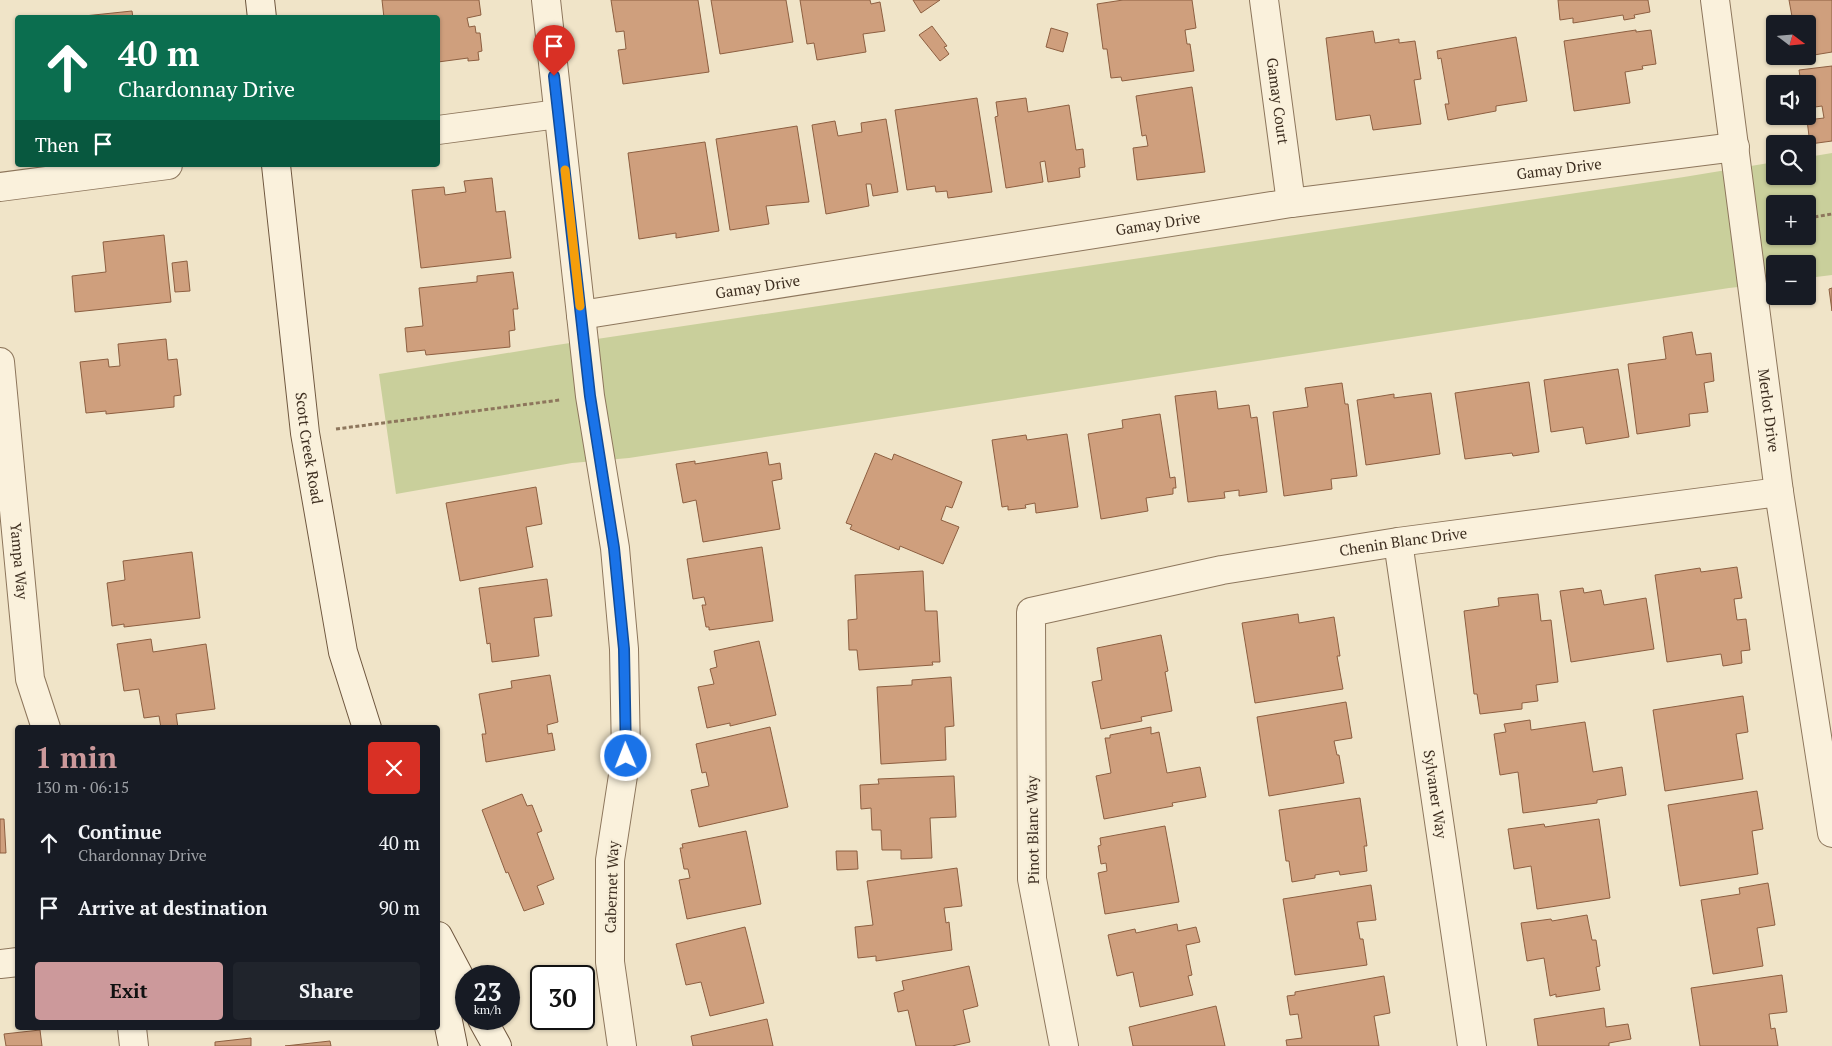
<!DOCTYPE html>
<html lang="en">
<head>
<meta charset="utf-8">
<style>
  :root { --surface:#171b24; --page:#20242c; --text:#f1f3f6; --muted:#9ea1a6; --accent:#cc999b }
  body { margin:0; font-family:"PT Serif",serif; background:var(--page); color:var(--text); height:100vh; display:flex; flex-direction:column; font-size:19px; white-space:nowrap }
  * { box-sizing:border-box; margin:0 }
  p { font-size:16px; color:var(--muted) }
  .icon { flex:none; width:28px; height:28px; fill:none; stroke:currentColor; stroke-width:2; stroke-linecap:round; stroke-linejoin:round }
  .map { position:relative; flex:1; overflow:hidden }
  .panel { position:absolute; left:15px; top:725px; width:425px; height:305px; display:flex; flex-direction:column; background:var(--surface); border-radius:5px; box-shadow:0 1px 4px #0004 }
  .panel>* { flex:none }
  .top-card { position:absolute; left:15px; top:15px; width:425px; height:152px; border-radius:5px; box-shadow:0 1px 4px #0004; background:#0b6e4f; color:#fff; overflow:hidden }
  .needle { width:32px; rotate:106deg }
  .buttons { position:absolute; left:1766px; top:15px; display:grid; gap:10px }
  .buttons a { display:grid; place-items:center; width:50px; height:50px; border-radius:5px; background:var(--surface); box-shadow:0 1px 4px #0004; font-size:25px }
  .speed { position:absolute; left:455px; top:965px; display:flex; gap:10px; font-size:25px; font-weight:700; text-align:center }
  .speed>* { display:grid; place-content:center; width:65px; height:65px; border-radius:50%; background:var(--surface); box-shadow:0 1px 4px #0004; line-height:1 }
  .speed small { font-size:12px; font-weight:400 }
  .speed .limit { border:2px solid #111; border-radius:8px; background:#fff; color:#111 }
  .pin { position:absolute; display:grid; place-items:center; width:42px; height:42px; color:#fff; margin:-51px -21px; border-radius:50% 50% 50% 0; rotate:-45deg; box-shadow:0 0 5px #0007 }
  .pin .icon { rotate:45deg }
  .me { position:absolute; width:55px; margin:-28px; rotate:359deg; stroke-linejoin:round; filter:drop-shadow(0 0 4px #0008) }
  .turn { display:flex; align-items:center; gap:18px; height:105px; padding:0 20px; font-size:22px }
  .turn .icon { width:65px; height:65px; stroke-width:2.5 }
  .turn b { display:block; font-size:35px; line-height:42px }
  .then { display:flex; align-items:center; height:48px; padding:0 20px; background:#0003; gap:10px; font-size:19px }
  .round { display:grid; place-items:center; flex:none; width:52px; height:52px; border-radius:5px; background:var(--page) }
  .overview { display:flex; align-items:center; justify-content:space-between; height:85px; padding:0 20px }
  h1 { font-size:30px; font-weight:700; line-height:38px; color:var(--accent) }
  .button { display:flex; gap:10px; margin-top:auto; padding:10px 20px }
  .button a { flex:1; height:58px; border-radius:5px; background:var(--accent); color:#111; font-size:20px; font-weight:700; line-height:58px; text-align:center }
  .button a+a { background:var(--page); color:var(--text) }
  ul { padding:0; list-style:none }
  li { display:flex; align-items:center; gap:15px; height:65px; padding:0 20px }
  li div { flex:1 }
  li b { display:block; font-size:19px }
  li em { font-style:normal }
  .map>svg:first-child { display:block }
</style>
</head>
<body>
<div class="map">
<svg width="1832" height="1046" viewBox="0 0 1832 1046">
  <rect width="100%" height="100%" fill="#f0e4c8"/>
  <!-- green -->
  <path fill="#c9cf9b" fill-rule="evenodd" d="M1832,153V275L1808,278V264H1775V283L1729,288L629,458L572,463L396,494L379,374L550,346L1684,177L1775,162V176H1808V157ZM1775,204H1808V236H1775Z"/>
  <!-- building -->
  <path fill="#cf9f7d" stroke="#8d5f41" d="M382,0H479L481,15L467,18L469,27L475,26L476,33H480L482,51L478,52L479,60L468,61V58L438,62V18H384Z
    M611,0H698L709,72L623,84L618,50L626,49L624,31L616,32Z
    M711,0H786L793,42L720,54Z
    M800,0H870L871,4L880,2L885,31L863,34L866,52L817,60L814,43L807,44Z
    M913,0H940L921,13Z
    M1123,0H1192L1196,28L1185,30L1187,44H1190L1194,71L1122,81L1121,77L1111,78L1107,49H1103L1097,4Z
    M1558,0H1648L1650,12L1634,15L1635,18L1624,20L1623,15L1573,23V18L1560,20Z
    M1789,0H1832V52L1808,56V24H1799L1798,21L1793,22Z
    M132,11L133,18H65Z
    M932,26L947,46L944,47L949,54L940,61L919,35Z
    M1051,28L1068,33L1063,52L1046,47Z
    M1636,30V32L1651,30L1656,64L1642,66L1643,69L1625,72L1630,103L1574,111L1564,41Z
    M1373,31L1375,43L1399,39V43L1415,41L1421,79L1414,80L1421,124L1373,130L1370,115L1336,120L1326,38Z
    M1516,37L1527,101L1496,106V111L1448,120L1445,104H1449L1441,58L1438,59L1437,51Z
    M1832,66V141L1810,144L1807,120L1824,118L1822,106L1808,108V84H1801L1799,70Z
    M1192,87L1205,172L1137,180L1133,148L1148,146L1146,135L1142,136L1136,96Z
    M977,98L992,192L948,198L947,191L936,192L935,186L907,190L895,110Z
    M1026,98L1028,112L1069,105L1076,150L1083,149L1085,167L1079,168L1080,177L1048,182L1045,161L1040,162L1043,182L1006,188L995,117L998,116L996,102Z
    M886,119L898,192L873,196L871,184H866L869,206L826,214L812,125L835,121L838,136L862,132L861,123Z
    M797,126L809,202L766,206L769,224L730,230L716,139Z
    M705,142L719,231L676,238V233L639,239L628,153Z
    M492,178L496,212L505,211L511,258L421,268L412,190L444,187L445,195L466,192L464,181Z
    M164,235L171,302L75,312L72,276L106,272L103,242Z
    M187,261L190,291L175,292L172,263Z
    M513,272L518,309H513L515,330L509,331L510,347L426,355L425,350L407,352L405,328L423,326L419,288L477,282V276Z
    M1832,288V311L1829,289Z
    M1692,332L1696,355L1711,353L1714,381L1704,383L1708,412L1689,414L1690,426L1637,434L1628,364L1666,359L1663,337Z
    M166,339L168,360L177,359L181,395L174,396V407L106,414V411L86,413L80,362L108,359L109,367L120,366L118,344Z
    M1618,369L1629,437L1586,444L1583,427L1551,432L1544,380Z
    M1529,382L1539,452L1513,456L1512,453L1465,459L1455,393Z
    M1342,383L1345,404H1348L1357,476L1331,479L1332,489L1284,496L1273,412L1308,407L1305,388Z
    M1216,391L1218,409L1249,405L1251,418L1257,417L1267,492L1239,496V490L1224,492L1225,498L1188,502L1175,396Z
    M1431,393L1440,454L1366,465L1357,400L1394,394V398Z
    M1160,414L1170,478L1175,477L1176,488H1173V494L1146,498L1148,511L1101,519L1088,434L1123,428L1122,420Z
    M1067,434L1078,507L1036,513L1035,503L1025,505L1026,508L1008,510V506L1002,507L992,440L1026,435L1027,440Z
    M767,452L769,465L780,463L782,479L772,481L780,529L703,542L696,500L683,503L676,464L695,461V464Z
    M875,453L892,460L894,454L962,482L952,508L946,506L941,520L959,527L943,564L900,546L899,550L850,529L852,525L846,523Z
    M536,487L542,524L526,527L533,567L460,581L446,503Z
    M762,547L773,621L709,630V627H706L702,605H706L704,597L693,599L687,559Z
    M192,552L200,618L124,627V624L112,626L107,583L125,580L123,561Z
    M1737,567L1742,598L1734,599L1737,620L1746,619L1750,650L1741,651L1742,663L1723,666L1721,654L1667,662L1655,575L1700,568L1701,572Z
    M923,571L925,611H937L940,662H932L933,665L859,670L857,650H849L848,620L857,619L855,575Z
    M547,579L552,616L534,618L539,656L492,662L490,643L487,644L479,588Z
    M1583,588L1584,593L1601,590L1604,605L1646,598L1654,649L1571,662L1560,591Z
    M1538,594L1541,621L1551,620L1558,682L1536,685L1538,701L1522,703V709L1480,714L1477,694H1474L1464,611L1499,606L1498,598Z
    M1298,614L1299,623L1334,617L1340,656H1337L1343,689L1255,703L1242,623Z
    M1161,635L1168,671L1165,672L1172,711L1141,717L1142,721L1101,729L1092,682L1102,680L1097,648Z
    M151,639L153,652L206,644L215,709L176,714L178,728H161L159,716L144,718L139,689L124,691L117,644Z
    M759,641L776,715L730,726V723L707,728L698,687L714,684L710,669L717,667L714,651Z
    M550,675L558,722L547,725L548,734L552,733L555,750L486,762L482,734H486L479,694L512,688L511,681Z
    M951,677L954,726L945,727L946,760L881,764L877,687L912,685V680Z
    M1743,696L1748,732L1736,734L1743,779L1665,791L1653,710Z
    M1346,702L1352,738L1334,741L1337,755H1339L1344,783L1269,796L1257,717Z
    M1530,720L1531,730L1585,722L1593,772L1622,767L1626,795L1597,800V803L1523,813L1518,772L1500,775L1494,734L1506,732L1504,724Z
    M770,727L788,807L699,827L691,790L709,786L706,772L702,773L696,744Z
    M1151,727V734L1159,732L1167,773L1200,767L1206,797L1172,803L1173,806L1104,819L1096,776L1111,773L1105,738H1110V735Z
    M954,776L956,817L930,818L932,858L901,859V850H882L881,830H872L871,808L861,809L860,785L879,784L878,779Z
    M1757,791L1763,829L1752,831L1758,874L1680,886L1668,805Z
    M522,794L527,806L532,805L542,831L537,833L554,879L537,886L544,904L524,911L508,872L506,873L482,810Z
    M1360,798L1367,846H1364L1367,871L1340,875L1339,871L1315,875V878L1292,882L1289,861H1286L1279,810Z
    M0,819H4L6,853H0Z
    M1599,819L1610,898L1537,909L1531,866L1514,869L1508,829L1544,824L1545,827Z
    M1165,826L1179,902L1105,914L1098,873L1107,871L1106,863L1101,864L1098,846L1101,845L1100,838Z
    M746,831L761,904L687,919L679,880L690,878L688,869H684L680,848H683L682,844Z
    M836,851H857L858,869L837,870Z
    M957,868L962,906L944,908L946,923L949,922L952,950L876,961V956L858,958L855,927L873,925L867,881Z
    M1768,883L1775,925L1757,928L1763,966L1713,974L1701,900L1740,894L1739,888Z
    M1371,885L1376,920L1357,922L1360,939H1363L1367,965L1295,975L1283,899Z
    M1587,915L1592,940H1596L1600,966L1596,967L1600,990L1556,997V994L1550,996L1544,958L1527,961L1521,923L1551,919L1552,921Z
    M1177,924L1178,931L1196,927L1200,942L1186,945L1192,975L1188,976L1193,995L1140,1007L1133,972L1117,976L1108,935L1135,929L1136,933Z
    M745,927L764,1003L710,1016L701,982L686,985L676,944Z
    M969,966L978,1006L963,1010L970,1042L952,1046H916L908,1010L898,1012L894,993L904,990L902,981Z
    M1782,975L1787,1012L1769,1014L1771,1029L1775,1028L1778,1046H1700L1691,988Z
    M1384,976L1390,1013L1374,1016L1379,1046H1287L1286,1040L1302,1038L1298,1014L1290,1015L1287,996L1295,995V992Z
    M1216,1006L1225,1046H1133L1129,1027Z
    M1604,1008L1606,1027L1628,1024L1631,1039L1609,1043V1046H1538L1534,1019Z
    M767,1019L773,1046H693L691,1036Z
    M40,1030L42,1046H6L4,1034Z
    M251,1038V1046H215V1042Z
    M330,1041L331,1046H285Z"/>
  <g fill="none" stroke-linecap="round" stroke-linejoin="round">
    <!-- street casing -->
    <g stroke="#8d765c" stroke-width="30">
      <g id="street">
        <path d="M546,0L590,396L615,548L624,649L626,756L610,860V962L622,1046"/>
        <path id="s1" d="M1264,0L1291,203"/>
        <path id="s2" d="M1715,0L1779,492L1832,833"/>
        <path d="M438,130L558,114"/>
        <path d="M0,187L168,165"/>
        <path id="s3" d="M581,315L1291,203L1735,147"/>
        <path id="s4" d="M0,362L30,679L46,728"/>
        <path id="s5" d="M1398,542L1472,1046"/>
        <path d="M0,964L18,962"/>
        <path d="M132,1028L134,1046"/>
        <path id="s6" d="M1064,1046L1032,879L1031,612L1222,570L1398,542L1779,492"/>
      </g>
    </g>
    <!-- secondary casing -->
    <g stroke="#6f573f" stroke-width="30">
      <g id="secondary">
        <path d="M260,0L262,18"/>
        <path id="s7" d="M276,165L305,433L343,652L367,728"/>
        <path d="M438,936L466,989"/>
        <path d="M438,972L453,1046"/>
        <path d="M482,1019L497,1046"/>
      </g>
    </g>
    <!-- path -->
    <path stroke="#8d765c" stroke-width="3" stroke-dasharray="4 2.5" stroke-linecap="butt" d="M1808,218L1832,214
      M336,429L560,400"/>
    <!-- street -->
    <use href="#street" stroke="#faf1dc" stroke-width="28"/>
    <!-- secondary -->
    <use href="#secondary" stroke="#faf1dc" stroke-width="28"/>
  </g>
  <g fill="none" stroke-linecap="round" stroke-linejoin="round">
    <!-- route casing -->
    <g stroke="#114b97" stroke-width="12">
      <path id="route" d="M554,76L590,396L614,548L624,649L626,756"/>
    </g>
    <!-- route -->
    <use href="#route" stroke="#1a73e8" stroke-width="9"/>
    <!-- slow -->
    <path stroke="#f59e0b" stroke-width="9" d="M565,170L580,306"/>
  </g>
  <g text-anchor="middle" stroke-width="5" stroke-linejoin="round" paint-order="stroke">
    <!-- street labels -->
    <g font-size="15" fill="#3d2e20" stroke="#f7eed8">
      <text dy="5" stroke="none"><textPath href="#s1" startOffset="102">Gamay Court</textPath></text>
      <text dy="5" stroke="none"><textPath href="#s3" startOffset="989">Gamay Drive</textPath></text>
      <text dy="5" stroke="none"><textPath href="#s3" startOffset="584">Gamay Drive</textPath></text>
      <text dy="5" stroke="none"><textPath href="#s3" startOffset="179">Gamay Drive</textPath></text>
      <text dy="5" stroke="none"><textPath href="#s2" startOffset="414">Merlot Drive</textPath></text>
      <text dy="5" stroke="none"><textPath href="#s7" startOffset="285">Scott Creek Road</textPath></text>
      <text dy="5" stroke="none"><textPath href="#s6" startOffset="816">Chenin Blanc Drive</textPath></text>
      <text dy="5" stroke="none"><textPath href="#s4" startOffset="200">Yampa Way</textPath></text>
      <text dy="5" stroke="none"><textPath href="#s5" startOffset="255">Sylvaner Way</textPath></text>
      <text transform="translate(1033 830) rotate(-91)" y="5">Pinot Blanc Way</text>
      <text transform="translate(612 887) rotate(-88)" y="5">Cabernet Way</text>
    </g>
  </g>
</svg>
<div class="buttons">
<a><svg class="needle" viewBox="-14 -14 28 28"><path d="M0-13l5 13h-10z" fill="#e53935"/><path d="M0 13l5-13h-10z" fill="#9ea1a6"/></svg></a>
<a><svg class="icon" aria-label="sound" viewBox="0 0 24 24"><path d="M4 9h4l5-4v14l-5-4H4zM17 9q2 3 0 6"/></svg></a>
<a><svg class="icon" aria-label="search" viewBox="0 0 24 24"><circle cx="10" cy="10" r="6"/><path d="M15 15l6 6"/></svg></a>
<a>+</a>
<a>−</a>
</div>
<div class="speed"><div>23<small>km/h</small></div><div class="limit">30</div></div>
<div class="pin" style="left:554px;top:76px;background:#d93025"><svg class="icon" aria-label="arrive" viewBox="0 0 24 24"><path d="M6 21V4h12l-3 4 3 4H6"/></svg></div>
<svg class="me" style="left:626px;top:756px" viewBox="-20 -20 40 40"><circle r="17" fill="#1a73e8" stroke="#fff" stroke-width="3"/><path d="M0-11L8 9 0 5-8 9z" fill="#fff"/></svg>
<div class="top-card">
<div class="turn"><svg class="icon" aria-label="ahead" viewBox="0 0 24 24"><path d="M12 20V5M6 11l6-6 6 6"/></svg><div><b>40 m</b>Chardonnay Drive</div></div>
<div class="then">Then<svg class="icon" aria-label="arrive" viewBox="0 0 24 24"><path d="M6 21V4h12l-3 4 3 4H6"/></svg></div>
</div>
<section class="panel">
<div class="overview"><div><h1>1 min</h1><p>130 m · 06:15</p></div><a class="round" style="background:#d93025;color:#fff"><svg class="icon" aria-label="close" viewBox="0 0 24 24"><path d="M6 6l12 12M18 6L6 18"/></svg></a></div>
<ul>
<li><svg class="icon" aria-label="ahead" viewBox="0 0 24 24"><path d="M12 20V5M6 11l6-6 6 6"/></svg><div><b>Continue</b><p>Chardonnay Drive</p></div><em>40 m</em></li>
<li><svg class="icon" aria-label="arrive" viewBox="0 0 24 24"><path d="M6 21V4h12l-3 4 3 4H6"/></svg><div><b>Arrive at destination</b></div><em>90 m</em></li>
</ul>
<div class="button"><a>Exit</a><a>Share</a></div>
</section>
</div>
</body>
</html>
